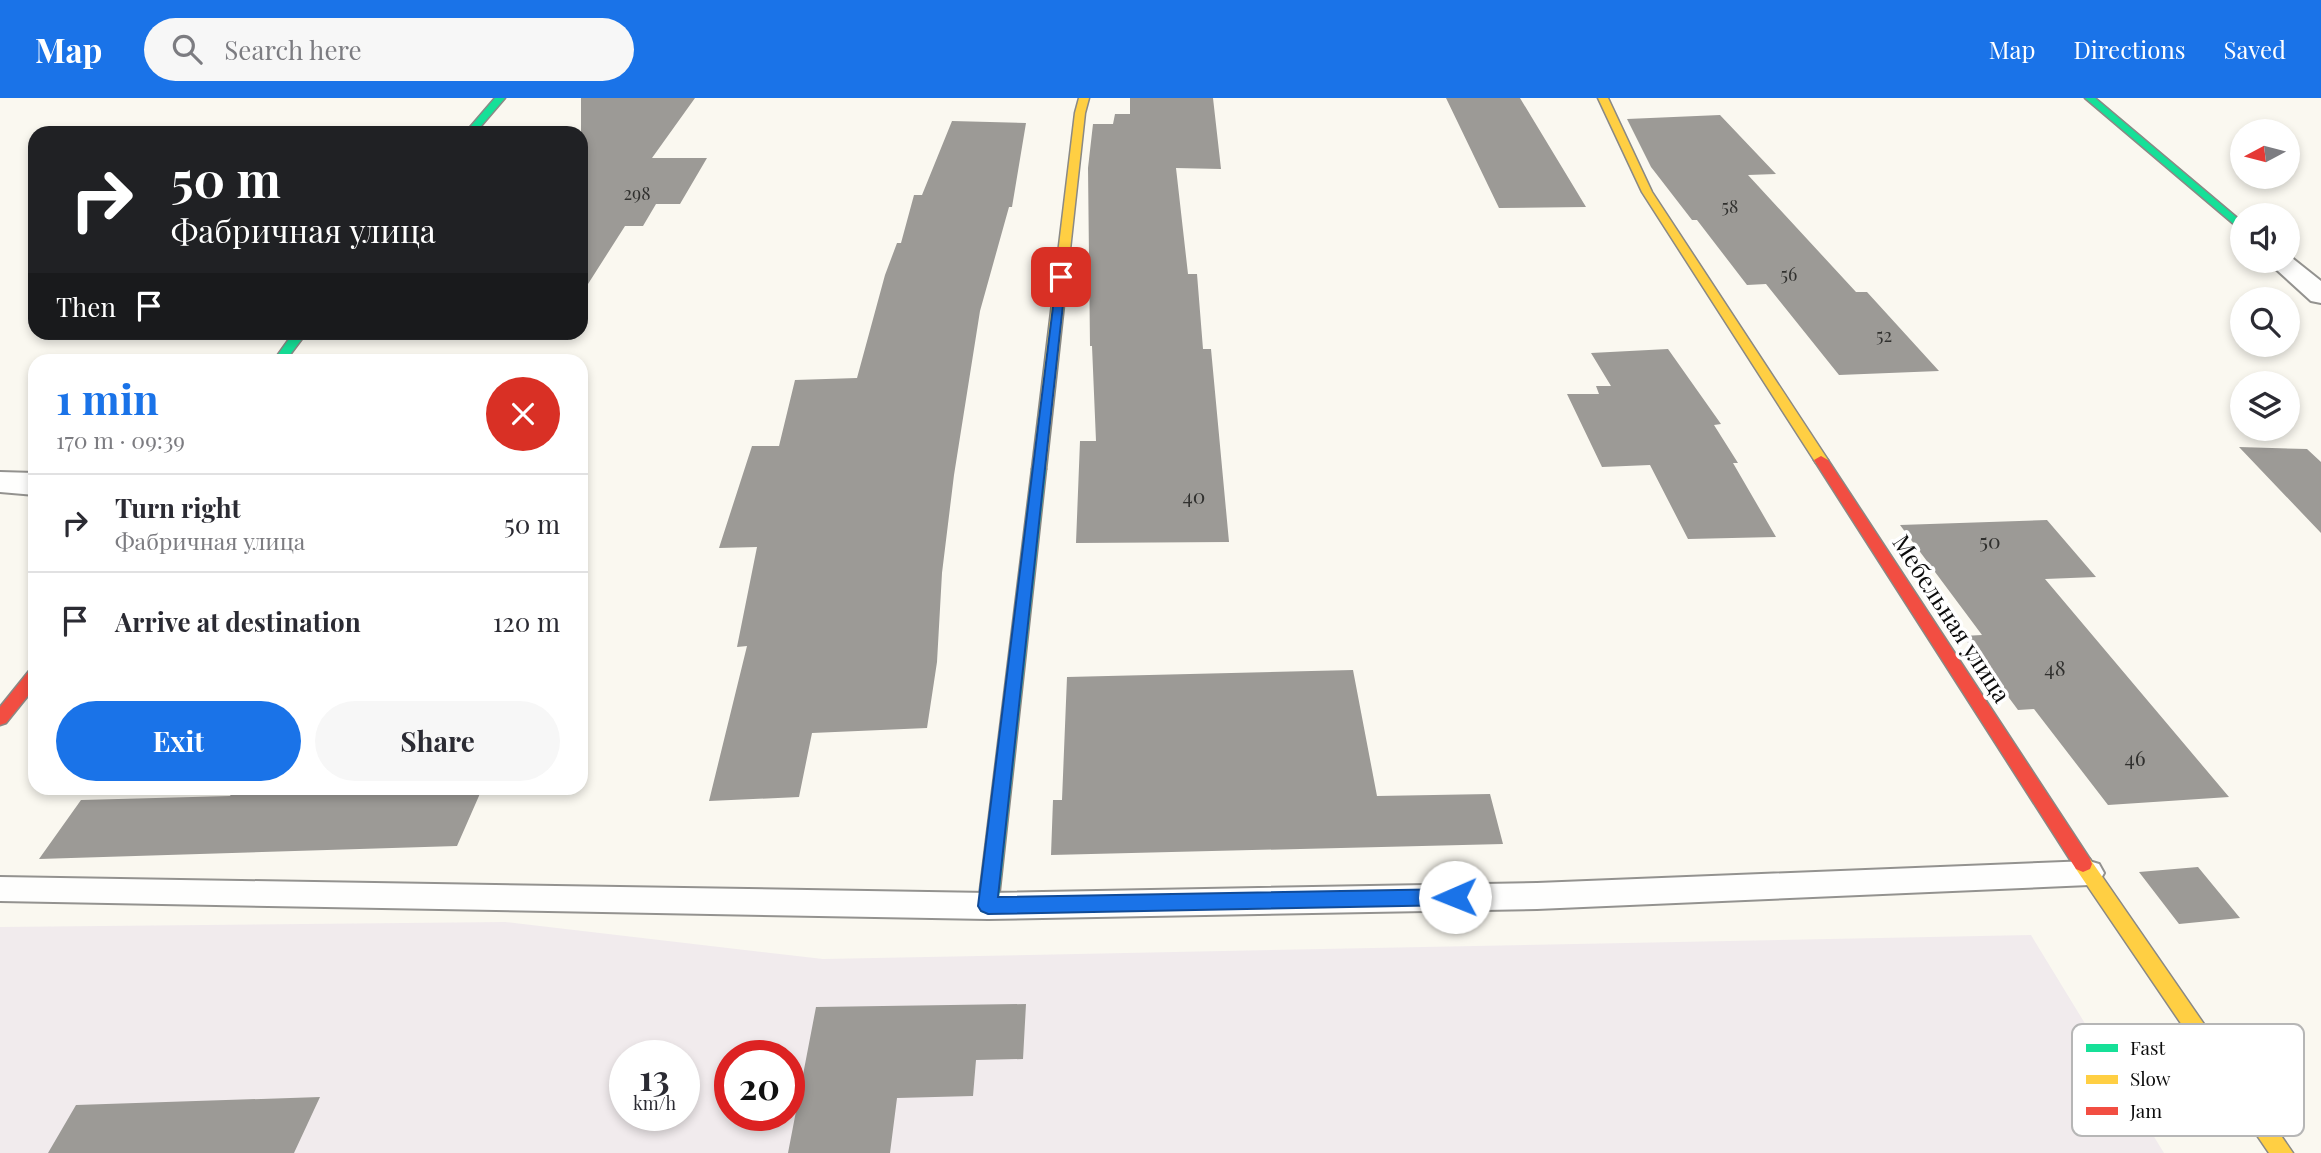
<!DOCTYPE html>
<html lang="en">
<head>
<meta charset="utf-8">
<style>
  :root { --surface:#fff; --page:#f7f7f7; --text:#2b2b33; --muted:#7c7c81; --line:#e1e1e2; --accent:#1a73e8 }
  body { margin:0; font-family:"Playfair Display",serif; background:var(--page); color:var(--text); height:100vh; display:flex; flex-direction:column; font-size:26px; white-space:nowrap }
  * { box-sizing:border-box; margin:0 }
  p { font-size:23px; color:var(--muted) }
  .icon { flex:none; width:38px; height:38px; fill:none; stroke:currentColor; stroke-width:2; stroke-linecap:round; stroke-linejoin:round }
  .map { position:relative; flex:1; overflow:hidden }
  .panel { position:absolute; left:28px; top:256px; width:560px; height:441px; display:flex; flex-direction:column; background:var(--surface); border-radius:21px; box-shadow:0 4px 10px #0003 }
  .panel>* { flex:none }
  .hud { position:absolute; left:28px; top:28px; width:560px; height:214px; border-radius:21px; box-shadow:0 4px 10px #0003; background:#202124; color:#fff; overflow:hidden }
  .needle { width:46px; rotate:263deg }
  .buttons { position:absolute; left:2230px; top:21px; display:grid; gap:14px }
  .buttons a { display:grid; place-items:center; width:70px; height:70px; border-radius:50%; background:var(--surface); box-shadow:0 4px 10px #0003; font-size:35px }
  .speed { position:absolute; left:609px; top:942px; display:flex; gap:14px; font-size:35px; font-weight:700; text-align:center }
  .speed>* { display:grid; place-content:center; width:91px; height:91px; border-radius:50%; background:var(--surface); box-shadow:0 4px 10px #0003; line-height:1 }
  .speed small { font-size:18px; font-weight:400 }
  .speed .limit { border:10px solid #d22; background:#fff; color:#111 }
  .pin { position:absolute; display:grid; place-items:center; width:60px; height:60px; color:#fff; margin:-30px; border-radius:14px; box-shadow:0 4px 10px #0006 }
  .me { position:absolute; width:77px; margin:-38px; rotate:269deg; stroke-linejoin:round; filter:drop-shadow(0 0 5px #0008) }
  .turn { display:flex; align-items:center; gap:24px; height:147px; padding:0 28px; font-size:32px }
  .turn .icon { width:91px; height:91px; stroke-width:2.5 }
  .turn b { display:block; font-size:49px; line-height:60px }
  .then { display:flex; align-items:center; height:66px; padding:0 28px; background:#0003; gap:14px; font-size:26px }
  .round { display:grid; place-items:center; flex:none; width:74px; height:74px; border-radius:37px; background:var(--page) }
  .headline { display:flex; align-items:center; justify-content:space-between; height:119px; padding:0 28px }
  h1 { font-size:42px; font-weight:700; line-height:52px; color:var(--accent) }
  .action { display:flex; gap:14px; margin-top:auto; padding:14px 28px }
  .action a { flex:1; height:80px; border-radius:42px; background:var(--accent); color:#fff; font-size:28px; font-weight:700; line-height:80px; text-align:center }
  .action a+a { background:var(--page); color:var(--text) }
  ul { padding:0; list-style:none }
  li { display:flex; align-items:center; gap:21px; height:98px; padding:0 28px; border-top:2px solid var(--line) }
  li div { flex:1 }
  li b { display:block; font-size:26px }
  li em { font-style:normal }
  header { display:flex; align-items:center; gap:42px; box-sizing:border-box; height:98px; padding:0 35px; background:var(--accent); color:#fff }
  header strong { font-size:33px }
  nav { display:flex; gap:38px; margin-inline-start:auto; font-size:24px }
  .search { width:490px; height:63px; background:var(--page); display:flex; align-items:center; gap:18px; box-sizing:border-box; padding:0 24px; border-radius:38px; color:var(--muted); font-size:26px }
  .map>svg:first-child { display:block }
</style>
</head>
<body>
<header>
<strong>Map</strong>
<div class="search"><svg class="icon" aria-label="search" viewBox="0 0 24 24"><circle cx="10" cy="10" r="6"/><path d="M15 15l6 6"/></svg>Search here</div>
<nav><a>Map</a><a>Directions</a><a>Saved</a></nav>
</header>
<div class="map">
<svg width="2321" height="1055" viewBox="0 0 2321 1055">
  <rect width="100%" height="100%" fill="#faf8f0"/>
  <!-- industrial -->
  <path fill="#f1ebed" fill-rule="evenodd" d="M505,824L823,861L2031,837L2164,1055H0V829ZM625,957H684V1017H625ZM730,957H789V1017H730Z"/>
  <!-- building -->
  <path fill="#9c9a96" d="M581,0H695L652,60H707L680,106H656L643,128H625L581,197Z
    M1130,0H1213L1221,71L1176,70L1188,176H1197L1203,251H1211L1229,444L1076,445L1080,343H1096L1092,248H1090L1088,70L1093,26H1113L1115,16H1130Z
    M1446,0H1520L1586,109L1499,110Z
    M1720,17L1776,76L1748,77L1856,194H1867L1939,273L1839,277L1766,186L1747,187L1697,122H1692L1651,69L1627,21Z
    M952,23L1026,25L1012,109H1009L980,213L954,377L942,475L937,564L927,630L812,635L799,699L709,703L747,548L737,549L757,449L719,450L752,348H779L795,282L857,280L885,177L897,145H901L914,97H922Z
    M1668,251L1721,326L1714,327L1738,365H1733L1776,439L1688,441L1650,367L1602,369L1567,296H1599L1596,288H1611L1591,255Z
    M2239,349L2307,351L2321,364V435Z
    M2047,422L2096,479L2045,481L2229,699L2108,707L2034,611L2018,612L1963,538L1982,537L1900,427Z
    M1353,572L1377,698L1490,696L1503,746L1051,757L1053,702H1062L1067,579Z
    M235,690H375L373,694L482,691L457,748L39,761L81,702L230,698Z
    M2198,769L2240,820L2179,826L2139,774Z
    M1026,906L1023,961L976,962L973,998L897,1000L890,1055H788L816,909Z
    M320,999L294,1055H48L76,1007Z"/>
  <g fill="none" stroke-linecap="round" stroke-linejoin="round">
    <!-- lane casing -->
    <g stroke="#93928f" stroke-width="4">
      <path id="lane" d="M2089,763L2099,766L2104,775L2099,784L2089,787L1537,811L988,821L0,803V779L988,795L1537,785Z"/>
    </g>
    <!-- street casing -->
    <g stroke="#93928f" stroke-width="4">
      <path id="street" d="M2287,156L2321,183V205L2311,203L2267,163H2287Z
        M0,374L35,375V397L0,394Z"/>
    </g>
    <!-- fast casing -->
    <g stroke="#8a8985" stroke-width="3">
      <path id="fast" d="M495,0H505L475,35H465Z
        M2085,0H2095L2242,124V133Z
        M294,234H307L286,262H274Z
        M1039,367L1046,371L998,808L995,814L988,816L981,814L978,808L1032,371Z"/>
    </g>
    <!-- slow casing -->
    <g stroke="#8a8985" stroke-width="3">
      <path id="slow" d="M1079,0H1089L1085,15L1046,371L1039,375L1032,371L1075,15Z
        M1598,0H1608L1652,94L1828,362L1826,365H1816L1814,362L1642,94Z
        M2083,758L2090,761L2293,1055H2269L2076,771L2074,766L2076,761Z"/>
    </g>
    <!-- jam casing -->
    <g stroke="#8a8985" stroke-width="3">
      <path id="jam" d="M1821,358L1828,362L2090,761L2092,766L2090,771L2083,774L2076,771L1814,362Z
        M35,571V589L6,625L0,627V609L29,573Z"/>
    </g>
    <!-- lane -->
    <use href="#lane" fill="#fefefd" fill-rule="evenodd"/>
    <!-- street -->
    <use href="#street" fill="#fefefd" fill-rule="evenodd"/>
    <!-- fast -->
    <use href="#fast" fill="#16e098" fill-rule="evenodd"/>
    <!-- slow -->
    <use href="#slow" fill="#ffcf43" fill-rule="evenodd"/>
    <!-- jam -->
    <use href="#jam" fill="#f24e42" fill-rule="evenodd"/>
  </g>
  <!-- route -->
  <path fill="#1a73e8" stroke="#114b97" stroke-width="2" d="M1057,177L1066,179L998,799L1455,791L1462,793L1464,799L1462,805L1455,807L988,816L981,813L978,808Z"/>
  <g text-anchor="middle" stroke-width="7" stroke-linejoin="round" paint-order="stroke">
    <!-- far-number labels -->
    <g font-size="18" fill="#30302e">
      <text x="637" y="102">298</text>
      <text x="1730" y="115">58</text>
      <text x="1789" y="183">56</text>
      <text x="1884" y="244">52</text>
    </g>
    <!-- number labels -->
    <g font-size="21" fill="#30302e">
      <text x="1194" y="406">40</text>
      <text x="1990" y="451">50</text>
      <text x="2055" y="578">48</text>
      <text x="2135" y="668">46</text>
    </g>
    <!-- street labels -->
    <g font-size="24" fill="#0c0c0c" stroke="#fff">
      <text transform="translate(1951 521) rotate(57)" y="8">Мебельная улица</text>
    </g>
  </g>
  <!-- legend -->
  <rect x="2072" y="926" width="232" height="112" rx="10" fill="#fff" stroke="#b6b6b6" stroke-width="2"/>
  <rect x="2086" y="946" width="32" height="8" fill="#16e098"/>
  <rect x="2086" y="977" width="32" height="9" fill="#ffcf43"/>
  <rect x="2086" y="1009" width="32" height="8" fill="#f24e42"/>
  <g font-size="19" fill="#0c0c0c">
    <text x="2130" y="957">Fast</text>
    <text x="2130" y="988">Slow</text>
    <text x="2130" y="1020">Jam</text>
  </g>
</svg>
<div class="buttons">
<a><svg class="needle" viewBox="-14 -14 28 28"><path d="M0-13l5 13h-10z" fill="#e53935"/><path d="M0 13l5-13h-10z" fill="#7c7c81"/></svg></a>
<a><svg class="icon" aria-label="sound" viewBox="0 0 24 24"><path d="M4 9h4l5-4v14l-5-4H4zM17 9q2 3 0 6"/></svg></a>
<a><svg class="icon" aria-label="search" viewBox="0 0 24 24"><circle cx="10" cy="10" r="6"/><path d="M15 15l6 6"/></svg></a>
<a><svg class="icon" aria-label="layers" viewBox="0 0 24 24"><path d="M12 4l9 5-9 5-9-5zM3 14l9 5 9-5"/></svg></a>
</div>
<div class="speed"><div>13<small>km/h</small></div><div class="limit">20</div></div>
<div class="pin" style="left:1061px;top:179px;background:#d93025"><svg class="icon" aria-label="arrive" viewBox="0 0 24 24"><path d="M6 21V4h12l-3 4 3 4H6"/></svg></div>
<svg class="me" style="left:1455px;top:799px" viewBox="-20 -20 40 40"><circle r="19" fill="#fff"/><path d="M0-13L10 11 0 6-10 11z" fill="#1a73e8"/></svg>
<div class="hud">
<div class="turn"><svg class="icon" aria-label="right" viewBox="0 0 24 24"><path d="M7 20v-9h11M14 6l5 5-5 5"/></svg><div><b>50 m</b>Фабричная улица</div></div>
<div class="then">Then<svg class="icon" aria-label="arrive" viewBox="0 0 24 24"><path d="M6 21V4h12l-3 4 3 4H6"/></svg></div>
</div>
<section class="panel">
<div class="headline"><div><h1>1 min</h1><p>170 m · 09:39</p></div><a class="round" style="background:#d93025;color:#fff"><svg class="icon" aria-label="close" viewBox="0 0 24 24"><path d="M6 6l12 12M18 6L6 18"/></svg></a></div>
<ul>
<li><svg class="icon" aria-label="right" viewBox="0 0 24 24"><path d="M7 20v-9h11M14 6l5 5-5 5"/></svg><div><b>Turn right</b><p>Фабричная улица</p></div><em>50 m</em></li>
<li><svg class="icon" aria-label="arrive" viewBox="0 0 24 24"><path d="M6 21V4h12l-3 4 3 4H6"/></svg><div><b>Arrive at destination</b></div><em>120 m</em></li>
</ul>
<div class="action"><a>Exit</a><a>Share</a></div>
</section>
</div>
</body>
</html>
